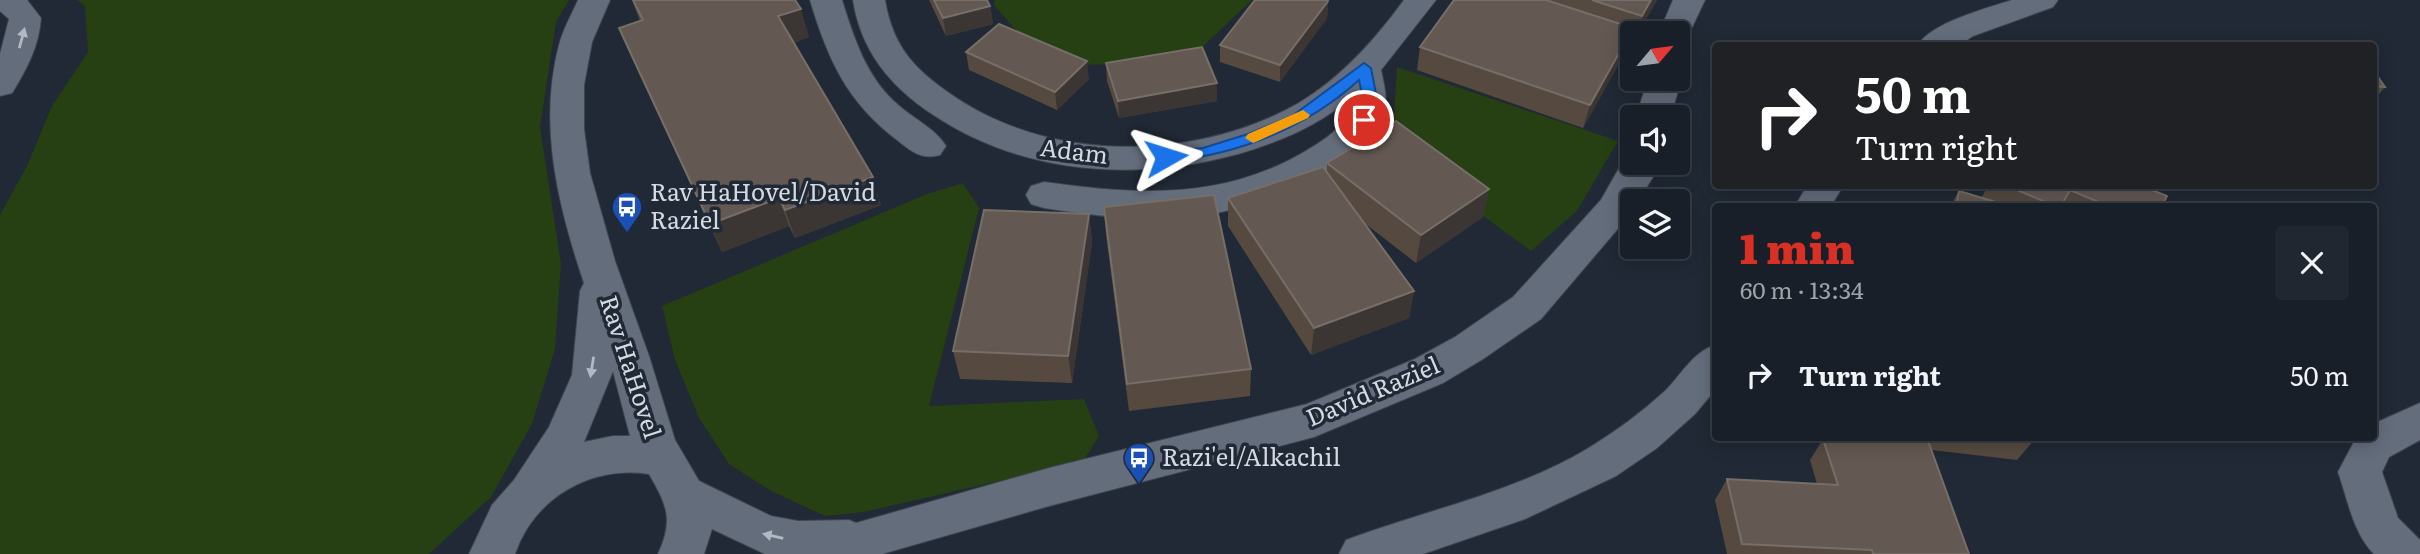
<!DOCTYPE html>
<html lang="en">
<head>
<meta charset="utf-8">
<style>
  :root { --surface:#181f28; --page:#212730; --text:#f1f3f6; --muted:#9fa2a8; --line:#363d45; --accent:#d93025 }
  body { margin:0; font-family:Literata,serif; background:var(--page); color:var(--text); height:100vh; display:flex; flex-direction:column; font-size:26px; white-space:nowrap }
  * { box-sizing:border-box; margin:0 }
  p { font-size:23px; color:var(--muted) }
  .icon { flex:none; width:38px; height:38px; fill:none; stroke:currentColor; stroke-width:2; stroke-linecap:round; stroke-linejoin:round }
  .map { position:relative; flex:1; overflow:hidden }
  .side { position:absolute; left:1712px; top:203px; width:665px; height:238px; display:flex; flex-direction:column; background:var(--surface); border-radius:7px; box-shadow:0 4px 18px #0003,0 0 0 2px var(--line) }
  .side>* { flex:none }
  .banner { position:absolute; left:1712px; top:42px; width:665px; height:147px; border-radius:7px; box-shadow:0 4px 18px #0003,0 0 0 2px var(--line); background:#202124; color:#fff; overflow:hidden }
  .needle { width:46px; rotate:61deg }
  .controls { position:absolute; left:1620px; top:21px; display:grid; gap:14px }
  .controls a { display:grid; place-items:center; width:70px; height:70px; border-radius:7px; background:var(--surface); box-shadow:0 4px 18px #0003,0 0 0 2px var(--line); font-size:35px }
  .pin { position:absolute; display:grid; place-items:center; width:60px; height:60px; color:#fff; margin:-30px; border:4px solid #fff; border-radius:50%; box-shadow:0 2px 7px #0007 }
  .me { position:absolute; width:77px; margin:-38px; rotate:84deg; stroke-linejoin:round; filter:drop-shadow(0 0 5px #0008) }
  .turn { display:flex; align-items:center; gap:24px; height:147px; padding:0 28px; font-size:32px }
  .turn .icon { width:91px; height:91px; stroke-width:2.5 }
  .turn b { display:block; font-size:49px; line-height:60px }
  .round { display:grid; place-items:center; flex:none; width:74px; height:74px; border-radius:7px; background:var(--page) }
  .overview { display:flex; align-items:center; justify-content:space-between; height:119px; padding:0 28px }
  h1 { font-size:42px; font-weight:800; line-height:52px; color:var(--accent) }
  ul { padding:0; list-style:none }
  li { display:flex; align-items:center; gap:21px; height:105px; padding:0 28px }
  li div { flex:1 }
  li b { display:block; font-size:26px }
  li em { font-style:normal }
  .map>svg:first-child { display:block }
</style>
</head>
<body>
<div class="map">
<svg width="2420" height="554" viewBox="0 0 2420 554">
  <rect width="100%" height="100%" fill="#202935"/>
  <!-- green -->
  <path fill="#263f13" d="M77,0H569L556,22L540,127L561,264L555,349L532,424L491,497L429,554H0V215L27,166L52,106L88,52L85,6Z
    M995,0H1252L1196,53L1136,64L1080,65L1026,42L994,5Z
    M1397,67L1618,141L1577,211L1531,251L1392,149Z
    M963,183L979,208L929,406L1084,399L1099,436L1083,462L864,512L825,516L771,491L729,464L699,418L675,360L662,306L927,194Z"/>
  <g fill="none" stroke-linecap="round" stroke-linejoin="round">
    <!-- minor casing -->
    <g stroke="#3f4550" stroke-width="2">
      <path id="minor" d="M0,0H27L41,18C39,46 27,69 12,93L0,96V54L9,19L0,11Z
        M578,0H610L592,42L584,85V129L590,173L615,261L649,356L675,440L699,481L771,516L798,521L849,520L856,523L1049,468L1307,404L1415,359L1455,337L1513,297L1601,200L1627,154L1633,153V163H1658L1653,177L1638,201H1633V209L1627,218L1541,319L1483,359L1443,383L1314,437L1049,506L882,554H765L712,529L704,554H658C674,520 667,505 649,474C591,465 534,498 515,554H469L492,505L514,480L549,427L572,375L580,291L584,283C558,206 538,125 559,45C563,29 572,14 578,0ZM613,371L630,436H613L584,442Z
        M810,0H842C854,38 866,77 897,104C912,118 935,128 946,146L940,155C921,160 912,152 897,140C847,102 828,60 810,0Z
        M853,0H885C893,49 917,72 958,99C1052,160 1183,161 1284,111C1333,87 1372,44 1404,0H1436L1381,70C1384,84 1388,99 1384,112C1362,175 1248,212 1188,217C1140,222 1091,215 1044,208L1031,204L1026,195L1031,186L1044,182C1139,195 1224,201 1309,149C1329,137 1350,123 1351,98C1318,126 1279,142 1238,154C1135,182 1023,175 932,114C890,86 861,51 853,0Z
        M1673,0H1705L1686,40L1678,42V33H1659Z
        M2012,0H2058L2053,7L1973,36L1958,46H1917C1932,22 1985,9 2012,0Z
        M1678,73L1682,79L1670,117H1636L1648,79H1678Z
        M1807,186H1843L1831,206H1795Z
        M1715,345V390L1695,414L1657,448L1616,476L1525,519L1423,554H1339L1346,540C1426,510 1513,493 1587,449C1615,432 1641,413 1665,391C1682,374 1692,353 1715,345Z
        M2420,403V440L2389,457L2382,472L2398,518L2420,540V554H2374C2353,533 2348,500 2338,472L2356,438H2373V424Z"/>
    </g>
    <!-- minor -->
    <use href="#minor" fill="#646d7c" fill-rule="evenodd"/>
  </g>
  <!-- wall -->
  <path fill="#564a40" d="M632,0H797H795L809,37L793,43L881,205L795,238L789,226L722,252L631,56L619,28L640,21Z
    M929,0H987L990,6L993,24L946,36Z
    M1454,0H1657L1638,33H1633V38L1630,37L1626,51L1583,128L1417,70L1420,47Z
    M1328,1L1327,18L1280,82L1220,62V45Z
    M966,52L1089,79L1057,110L969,70Z
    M1106,63L1217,83V101L1119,118L1107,81Z
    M2373,70L2385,87L2373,101Z
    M1327,163L1489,189L1483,217L1416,263L1363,222L1414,291L1409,318L1311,355L1228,226V198L1327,172Z
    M1988,186H2142L2162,206H1950L1959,191L1981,198Z
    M1104,207L1251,369L1250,396L1129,411L1106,235Z
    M1089,214L1092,242L1072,383L960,379L953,351Z
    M1831,438H1927L1931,449L1928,438H2034L2035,439L2017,460L1932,450L1969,554H1727L1715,500L1727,479L1817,484L1810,460L1823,439H1831Z"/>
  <!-- shaded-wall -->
  <path fill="#3b3634" d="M1651,0H1657L1638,33H1637L1642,16Z
    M1328,1L1327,18L1280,82V65Z
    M990,6L993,24L946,36L943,18Z
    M801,9L809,37L786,45L778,16Z
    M1633,28L1626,51L1583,128L1590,105Z
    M1087,61L1089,79L1057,110L1055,92Z
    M1217,83V101L1119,118L1118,101Z
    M873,177L881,205L795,238L785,210Z
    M1489,189L1483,217L1416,263L1421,235Z
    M779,198L789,226L722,252L710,224Z
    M1089,214L1092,242L1072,383L1068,356Z
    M1414,291L1409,318L1311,355L1314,328Z"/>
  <!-- building -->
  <path fill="#645952" stroke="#766e68" stroke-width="2" d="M633,0H795L801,9L778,16L873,177L785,210L779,198L710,224L619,28L643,20Z
    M934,0H987L990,6L943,18Z
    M1255,0H1326L1328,1L1280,65L1220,45Z
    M1454,0H1546L1633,28L1590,105L1420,47Z
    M1592,0H1651L1642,16Z
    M999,24L1087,61L1055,92L966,52Z
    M2210,41L2282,45L2295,46H2213Z
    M1202,47L1217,83L1118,101L1106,63Z
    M2373,70L2385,87L2373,86Z
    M1396,121L1489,189L1421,235L1327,163Z
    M1323,167L1414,291L1314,328L1228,198Z
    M2008,186H2142L2167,196L2162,206H2108L2070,190L2061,206H2055Z
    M1959,191L2009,206H1956Z
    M1214,195L1251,369L1127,384L1104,207Z
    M984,210L1089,214L1068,356L953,351Z
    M1851,438H1927L1969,554H1873L1872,550L1742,544L1727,479L1838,485L1823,439L1852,441Z"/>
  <!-- one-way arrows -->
  <defs><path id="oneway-solid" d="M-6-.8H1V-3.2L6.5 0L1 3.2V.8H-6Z" transform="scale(1.75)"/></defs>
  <g fill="#b2b9c3">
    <use href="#oneway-solid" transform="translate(22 38) rotate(-75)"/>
    <use href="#oneway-solid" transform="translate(592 367) rotate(99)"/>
    <use href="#oneway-solid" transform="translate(773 536) rotate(-167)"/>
  </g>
  <!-- route -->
  <path fill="#1a73e8" stroke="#114b97" stroke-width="2" d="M1364,63L1371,68L1377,99L1369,123L1364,124L1357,120L1363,99L1359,80C1305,129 1238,154 1166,162L1158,157L1166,152L1203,148L1248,134L1292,116Z"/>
  <!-- slow -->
  <path fill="#f59e0b" d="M1303,110L1310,115L1308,118L1258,141L1253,143L1245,138L1248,134Z"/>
  <!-- icons -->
  <defs>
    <g id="bus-pin" transform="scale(1.575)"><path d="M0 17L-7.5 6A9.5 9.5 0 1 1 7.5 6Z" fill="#1a4fb4" stroke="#202935"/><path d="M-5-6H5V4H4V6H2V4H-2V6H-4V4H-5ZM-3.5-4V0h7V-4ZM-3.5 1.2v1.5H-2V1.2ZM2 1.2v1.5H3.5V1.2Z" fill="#fff"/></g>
  </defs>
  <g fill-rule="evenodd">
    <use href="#bus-pin" x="627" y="207"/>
    <use href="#bus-pin" x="1139" y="458"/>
  </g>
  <g text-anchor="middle" stroke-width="7" stroke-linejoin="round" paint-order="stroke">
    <!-- street labels -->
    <g font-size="24" fill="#d4dae2" stroke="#202935">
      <text transform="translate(1074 152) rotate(7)" y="8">Adam</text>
      <text transform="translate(630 367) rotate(72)" y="8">Rav HaHovel</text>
      <text transform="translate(1373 392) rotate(-23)" y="8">David Raziel</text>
    </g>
    <!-- poi labels -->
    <g font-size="24" fill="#d4dae2" stroke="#202935" text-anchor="start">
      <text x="650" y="201">Rav HaHovel/David<tspan x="650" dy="28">Raziel</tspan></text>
      <text x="1162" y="466">Razi'el/Alkachil</text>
    </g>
  </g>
</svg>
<div class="controls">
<a><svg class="needle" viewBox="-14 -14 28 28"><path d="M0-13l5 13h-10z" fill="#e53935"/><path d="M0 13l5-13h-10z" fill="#9fa2a8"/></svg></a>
<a><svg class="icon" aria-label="sound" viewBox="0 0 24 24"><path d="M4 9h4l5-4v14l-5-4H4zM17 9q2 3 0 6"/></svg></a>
<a><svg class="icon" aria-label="layers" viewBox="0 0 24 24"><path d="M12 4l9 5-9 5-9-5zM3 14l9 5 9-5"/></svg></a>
</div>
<div class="pin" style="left:1364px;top:120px;background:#d93025"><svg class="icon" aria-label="arrive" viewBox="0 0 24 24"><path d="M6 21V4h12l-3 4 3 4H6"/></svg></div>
<svg class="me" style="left:1166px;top:157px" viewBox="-20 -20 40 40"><path d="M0-17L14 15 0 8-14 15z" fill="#1a73e8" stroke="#fff" stroke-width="4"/></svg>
<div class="banner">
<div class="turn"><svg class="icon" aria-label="right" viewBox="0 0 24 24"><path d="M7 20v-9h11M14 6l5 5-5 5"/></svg><div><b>50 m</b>Turn right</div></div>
</div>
<section class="side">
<div class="overview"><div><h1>1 min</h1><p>60 m · 13:34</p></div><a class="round"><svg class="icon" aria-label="close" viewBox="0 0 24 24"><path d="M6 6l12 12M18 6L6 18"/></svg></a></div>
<ul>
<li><svg class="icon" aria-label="right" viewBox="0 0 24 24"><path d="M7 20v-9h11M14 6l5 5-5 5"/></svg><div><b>Turn right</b></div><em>50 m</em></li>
</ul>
</section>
</div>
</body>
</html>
